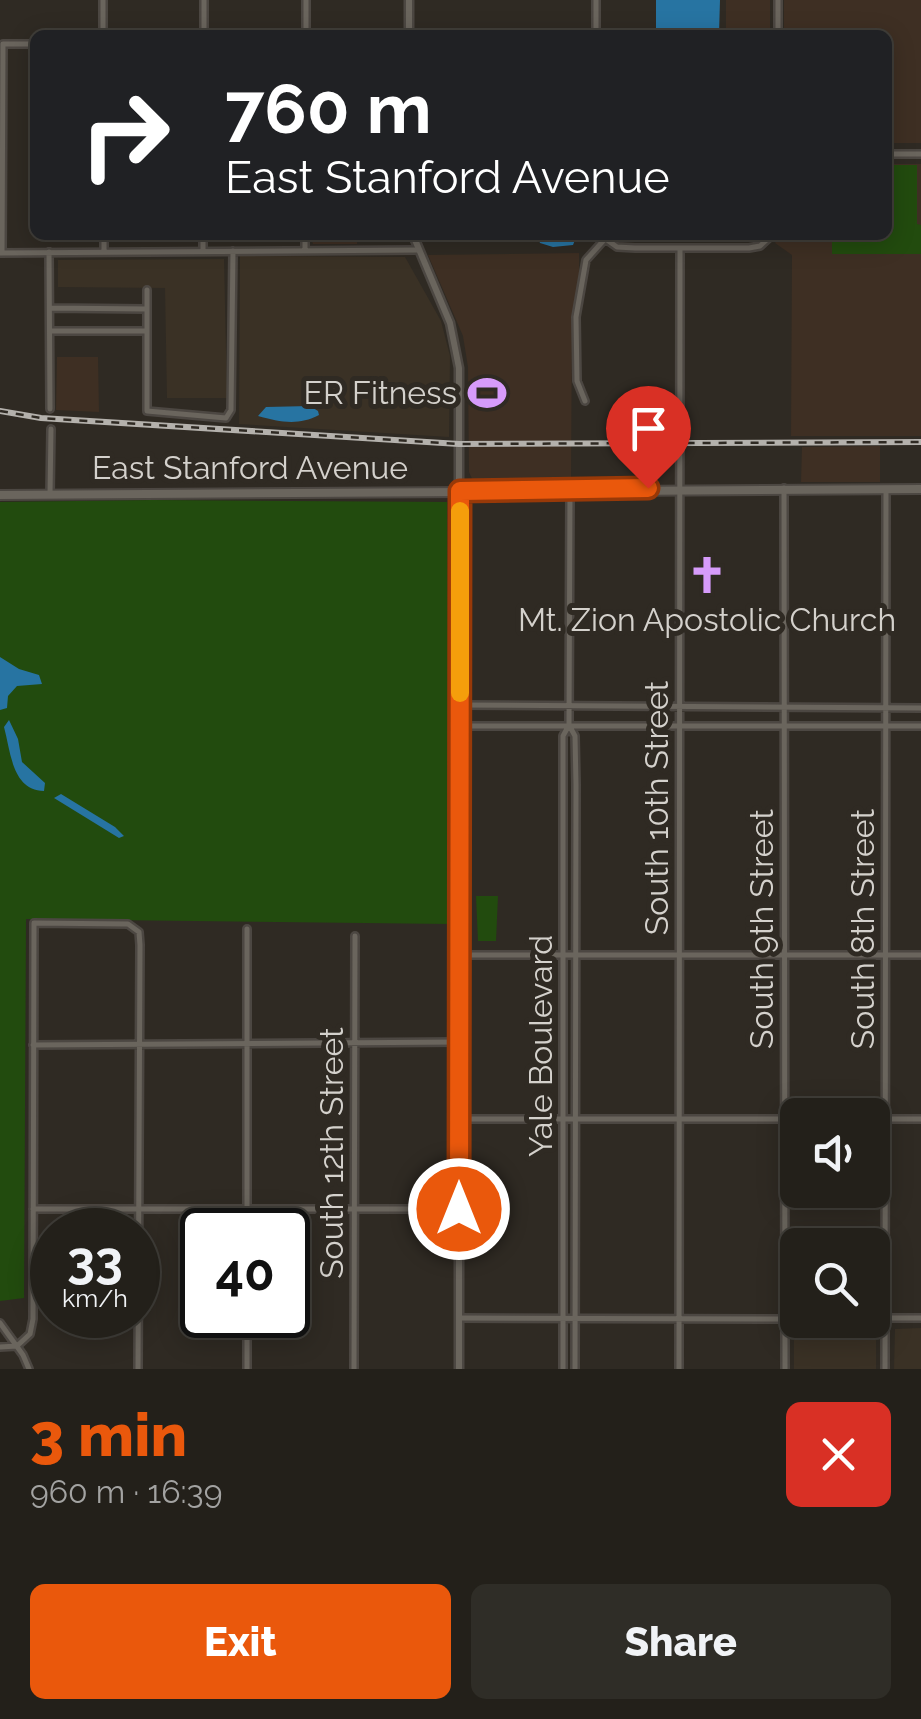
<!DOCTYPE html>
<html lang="en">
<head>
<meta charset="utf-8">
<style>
  :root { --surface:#23201a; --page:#2f2d27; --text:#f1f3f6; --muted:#a3a3a2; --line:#403e39; --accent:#ea580c }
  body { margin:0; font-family:Raleway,sans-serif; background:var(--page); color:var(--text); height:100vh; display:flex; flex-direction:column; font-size:38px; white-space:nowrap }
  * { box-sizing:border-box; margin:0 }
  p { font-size:32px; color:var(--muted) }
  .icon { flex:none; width:55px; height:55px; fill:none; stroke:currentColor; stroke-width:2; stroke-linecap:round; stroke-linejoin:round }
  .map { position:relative; height:1369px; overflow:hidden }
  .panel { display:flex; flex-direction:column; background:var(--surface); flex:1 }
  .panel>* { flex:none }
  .top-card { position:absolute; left:30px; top:30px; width:862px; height:210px; border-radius:15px; box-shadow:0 5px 25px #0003,0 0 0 2px var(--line); background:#202124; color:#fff; overflow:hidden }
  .controls { position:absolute; left:780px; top:1098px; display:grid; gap:20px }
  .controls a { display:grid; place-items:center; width:110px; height:110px; border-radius:15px; background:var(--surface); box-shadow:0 5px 25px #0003,0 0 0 2px var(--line); font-size:50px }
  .speed { position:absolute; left:30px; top:1208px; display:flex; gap:20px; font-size:50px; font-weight:700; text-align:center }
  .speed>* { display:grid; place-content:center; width:130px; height:130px; border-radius:50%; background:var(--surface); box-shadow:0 5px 25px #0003,0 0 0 2px var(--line); line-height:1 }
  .speed small { font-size:25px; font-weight:400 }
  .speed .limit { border:5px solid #111; border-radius:15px; background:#fff; color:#111 }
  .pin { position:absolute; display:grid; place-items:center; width:85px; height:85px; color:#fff; margin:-102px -42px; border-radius:50% 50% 50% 0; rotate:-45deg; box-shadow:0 0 10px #0007 }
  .pin .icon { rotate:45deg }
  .me { position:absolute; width:110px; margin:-55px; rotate:0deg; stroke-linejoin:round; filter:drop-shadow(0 0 8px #0008) }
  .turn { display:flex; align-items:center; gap:35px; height:210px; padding:0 30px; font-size:45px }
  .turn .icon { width:130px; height:130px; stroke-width:2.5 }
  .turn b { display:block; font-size:70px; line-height:85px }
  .round { display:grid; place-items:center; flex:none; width:105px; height:105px; border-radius:15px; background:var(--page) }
  .headline { display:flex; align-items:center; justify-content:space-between; height:170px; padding:0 30px }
  h1 { font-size:60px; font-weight:800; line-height:75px; color:var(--accent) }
  .cta { display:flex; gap:20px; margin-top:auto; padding:20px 30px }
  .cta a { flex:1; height:115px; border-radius:15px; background:var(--accent); color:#fff; font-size:40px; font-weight:800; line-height:115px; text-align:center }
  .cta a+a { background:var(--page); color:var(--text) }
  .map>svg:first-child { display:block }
</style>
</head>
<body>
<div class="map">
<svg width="921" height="1369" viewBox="0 0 921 1369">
  <rect width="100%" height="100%" fill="#2f2a23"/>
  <!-- commercial -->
  <path fill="#3e2f23" d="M726,0H770V31L726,32Z
    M784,0H921V143H888V35H784Z
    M888,164H921V436H791L792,255L775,243L780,235H888Z
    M310,235H357V244H313Z
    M579,253V288L572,316L571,481H473L469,472L468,367L463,336L428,255Z
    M57,357H98L99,412L56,410Z
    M880,446V482H801L802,447Z"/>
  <!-- built -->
  <path fill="#3a3125" d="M240,256L405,257L441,321L450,356L449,437L239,424Z
    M224,259L227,398H167L165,288L58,287V260Z
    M794,1326H876V1369H794Z
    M921,1328V1369H894L895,1329Z"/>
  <!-- green -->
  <path fill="#224b0e" d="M888,165H917V224L921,225V254H832V235H888Z
    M152,500L447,502L450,924L26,919L24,1298L0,1301V502Z
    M476,896H498L496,941H478Z"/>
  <!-- water -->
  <path fill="#2774a2" d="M656,0H720L719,35H656Z
    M537,235H577L573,245L553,247L540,243Z
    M310,406L318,411L319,415C298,426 280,422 258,416L266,407Z
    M0,657L19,669L39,675L42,684L17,686L8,696L7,708L0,710Z
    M9,720L18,739L22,762L45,783L44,791C12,790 11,753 4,727Z
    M61,794L115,827L124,836L119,838L54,798Z"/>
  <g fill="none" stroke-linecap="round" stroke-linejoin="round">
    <!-- minor casing -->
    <g stroke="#4c4742" stroke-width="10">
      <path id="minor" d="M306,0V35
        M103,35V0
        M204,35V0
        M596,35V0
        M778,35V0
        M3,44H35
        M888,154H921
        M104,235V252
        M305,235V250
        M600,235L617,247L635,248H749L760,246L772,235
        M203,251V235
        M49,252L50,409
        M0,253L417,250
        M2,253L3,44
        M147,290V411L226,418L231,410L233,251
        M50,308L146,309
        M51,331H146
        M585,401L577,381L576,317L586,260L604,240
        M784,488L785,1369
        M570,489L569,725L575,736L576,784L575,1369
        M50,494L51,429
        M460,705L921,708
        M460,726H921
        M460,955H921
        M33,1045L460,1042
        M459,1119H798
        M872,1119H921
        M33,1209H459
        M247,1230V929
        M247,1315V1369
        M459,1318L798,1319
        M872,1318H921
        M0,1323L23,1355L29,1369
        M17,1346L30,1334L33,1319L34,923L128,924L139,932L140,945L138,1369
        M0,1347L17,1346
        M354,1369L355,936
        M563,1369V736L569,725
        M679,1369L680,248
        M885,1369L886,489"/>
    </g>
    <!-- tertiary casing -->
    <g stroke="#4c4742" stroke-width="11">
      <path id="tertiary" d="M409,35V0
        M413,235L450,323L459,368V1369"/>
    </g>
    <!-- secondary casing -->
    <g stroke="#4c4742" stroke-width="12">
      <path id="secondary" d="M0,495L921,489"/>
    </g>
    <!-- minor -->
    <use href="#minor" stroke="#6a655d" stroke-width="5"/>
    <!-- tertiary -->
    <use href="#tertiary" stroke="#6a655d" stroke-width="6"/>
    <!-- secondary -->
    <use href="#secondary" stroke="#6a655d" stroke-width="8"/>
    <!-- rail casing -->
    <g stroke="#b4b1ac" stroke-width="6">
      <path id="rail" d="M0,411L41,418L459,444L921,442"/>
    </g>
    <!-- rail -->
    <use href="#rail" stroke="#2f2a23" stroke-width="2.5" stroke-dasharray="8" stroke-linecap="butt"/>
  </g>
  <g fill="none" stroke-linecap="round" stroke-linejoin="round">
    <!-- route casing -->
    <g stroke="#983908" stroke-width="25">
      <path id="route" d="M459,1209L460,491L648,488"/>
    </g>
    <!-- route -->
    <use href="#route" stroke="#ea580c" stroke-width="18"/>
    <!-- slow -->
    <path stroke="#f59e0b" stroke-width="18" d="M460,693V511"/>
  </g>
  <!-- icons -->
  <defs>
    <g id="stadium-bare" transform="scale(3)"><path d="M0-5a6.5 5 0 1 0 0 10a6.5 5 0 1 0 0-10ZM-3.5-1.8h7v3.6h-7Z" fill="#d69bfa" stroke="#2f2a23" stroke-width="2.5" paint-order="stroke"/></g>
    <g id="church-bare" transform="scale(3)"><path d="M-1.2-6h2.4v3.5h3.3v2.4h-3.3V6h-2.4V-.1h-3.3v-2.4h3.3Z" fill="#d69bfa" stroke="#2f2a23" stroke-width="2.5" paint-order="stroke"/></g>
  </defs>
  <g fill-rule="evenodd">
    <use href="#stadium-bare" x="487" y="393"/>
    <use href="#church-bare" x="707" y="575"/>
  </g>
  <g text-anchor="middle" stroke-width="10" stroke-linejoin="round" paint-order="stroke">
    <!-- poi labels -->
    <g font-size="32" fill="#d4d1cc" stroke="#2f2a23" text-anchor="end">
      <text x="457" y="404">ER Fitness</text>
      <text x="707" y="631" text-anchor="middle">Mt. Zion Apostolic Church</text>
    </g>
    <!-- street labels -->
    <g font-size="32" fill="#d4d1cc" stroke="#2f2a23">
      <text x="250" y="479">East Stanford Avenue</text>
      <text transform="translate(657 808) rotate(-90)" y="11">South 10th Street</text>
      <text transform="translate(762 929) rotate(-90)" y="11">South 9th Street</text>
      <text transform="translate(863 929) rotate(-90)" y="11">South 8th Street</text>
      <text transform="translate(541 1046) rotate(-90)" y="11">Yale Boulevard</text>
      <text transform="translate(332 1153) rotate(-90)" y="11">South 12th Street</text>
    </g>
  </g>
</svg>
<div class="controls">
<a><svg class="icon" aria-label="sound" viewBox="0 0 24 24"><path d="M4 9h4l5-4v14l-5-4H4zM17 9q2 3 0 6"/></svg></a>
<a><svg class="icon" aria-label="search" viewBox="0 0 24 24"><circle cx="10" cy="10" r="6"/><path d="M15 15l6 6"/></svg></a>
</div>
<div class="speed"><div>33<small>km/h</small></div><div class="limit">40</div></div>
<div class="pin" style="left:648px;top:488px;background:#d93025"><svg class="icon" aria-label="arrive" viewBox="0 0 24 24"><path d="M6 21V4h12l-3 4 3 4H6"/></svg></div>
<svg class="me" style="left:459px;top:1209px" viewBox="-20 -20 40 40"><circle r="17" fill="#ea580c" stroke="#fff" stroke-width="3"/><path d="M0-11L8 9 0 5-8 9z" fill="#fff"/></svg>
<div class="top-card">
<div class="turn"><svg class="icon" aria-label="right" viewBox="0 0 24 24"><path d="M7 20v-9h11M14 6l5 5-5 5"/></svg><div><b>760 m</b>East Stanford Avenue</div></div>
</div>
</div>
<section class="panel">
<div class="headline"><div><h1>3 min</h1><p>960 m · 16:39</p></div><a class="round" style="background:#d93025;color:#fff"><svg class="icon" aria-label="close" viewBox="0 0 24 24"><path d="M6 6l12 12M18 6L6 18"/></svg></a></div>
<div class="cta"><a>Exit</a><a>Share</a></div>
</section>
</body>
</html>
